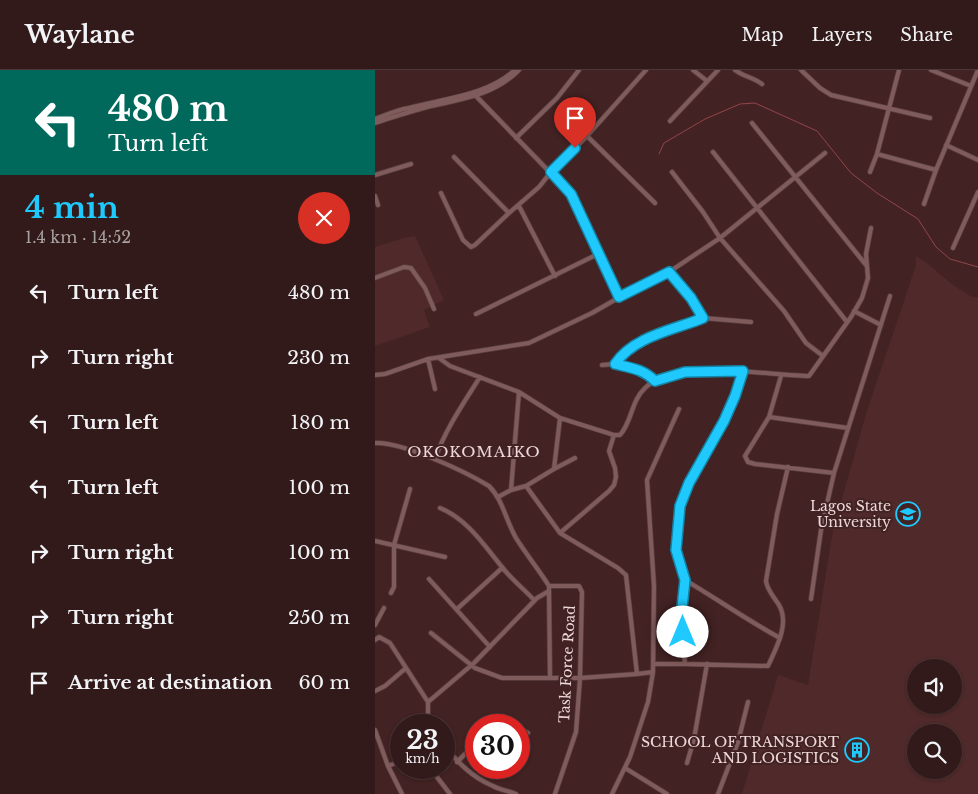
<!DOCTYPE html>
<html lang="en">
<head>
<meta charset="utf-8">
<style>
  :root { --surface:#321a1a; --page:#3a2323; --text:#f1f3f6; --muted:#a8a1a2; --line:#4d3839; --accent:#1fc9fd }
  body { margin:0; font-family:"Libre Baskerville",serif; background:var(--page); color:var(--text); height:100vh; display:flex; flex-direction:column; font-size:19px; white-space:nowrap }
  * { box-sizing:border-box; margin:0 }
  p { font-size:16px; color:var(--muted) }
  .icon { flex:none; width:28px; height:28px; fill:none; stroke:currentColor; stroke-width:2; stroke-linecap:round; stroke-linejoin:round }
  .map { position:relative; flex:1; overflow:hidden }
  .panel { display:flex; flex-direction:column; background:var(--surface); width:375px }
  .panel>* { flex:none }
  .guide { background:#00695c; color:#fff; overflow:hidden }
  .tools { position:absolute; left:532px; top:589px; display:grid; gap:10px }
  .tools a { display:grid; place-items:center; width:55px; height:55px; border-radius:50%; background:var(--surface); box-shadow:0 1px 4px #0004,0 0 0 1px var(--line); font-size:25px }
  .speed { position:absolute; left:15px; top:644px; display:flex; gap:10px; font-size:25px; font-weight:700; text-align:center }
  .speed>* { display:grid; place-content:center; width:65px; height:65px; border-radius:50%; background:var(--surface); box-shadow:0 1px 4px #0004,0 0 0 1px var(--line); line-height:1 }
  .speed small { font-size:12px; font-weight:400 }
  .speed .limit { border:8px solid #d22; background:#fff; color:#111 }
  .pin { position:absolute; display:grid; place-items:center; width:42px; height:42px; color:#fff; margin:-51px -21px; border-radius:50% 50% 50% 0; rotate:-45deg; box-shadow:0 0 5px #0007 }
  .pin .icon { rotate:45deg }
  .me { position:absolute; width:55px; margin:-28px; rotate:0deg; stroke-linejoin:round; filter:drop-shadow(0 0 4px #0008) }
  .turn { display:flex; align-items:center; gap:18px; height:105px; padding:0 25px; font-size:22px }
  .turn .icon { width:65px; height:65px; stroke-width:2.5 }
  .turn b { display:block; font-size:35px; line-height:42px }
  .round { display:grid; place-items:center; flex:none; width:52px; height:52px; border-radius:26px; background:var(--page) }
  .headline { display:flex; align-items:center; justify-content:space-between; height:85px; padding:0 25px }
  h1 { font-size:30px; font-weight:800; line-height:38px; color:var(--accent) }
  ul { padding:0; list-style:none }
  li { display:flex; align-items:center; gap:15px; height:65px; padding:0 25px }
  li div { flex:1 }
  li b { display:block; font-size:19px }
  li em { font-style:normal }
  header { display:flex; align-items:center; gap:30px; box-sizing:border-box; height:70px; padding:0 25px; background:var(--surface); border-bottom:1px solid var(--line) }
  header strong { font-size:24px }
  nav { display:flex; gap:28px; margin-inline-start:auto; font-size:18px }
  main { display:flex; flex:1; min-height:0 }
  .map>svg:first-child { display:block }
</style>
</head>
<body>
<header>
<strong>Waylane</strong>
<nav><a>Map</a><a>Layers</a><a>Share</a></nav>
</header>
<main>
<section class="panel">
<div class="guide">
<div class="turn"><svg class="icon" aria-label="left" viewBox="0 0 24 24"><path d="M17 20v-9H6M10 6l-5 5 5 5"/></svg><div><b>480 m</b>Turn left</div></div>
</div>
<div class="headline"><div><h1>4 min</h1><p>1.4 km · 14:52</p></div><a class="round" style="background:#d93025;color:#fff"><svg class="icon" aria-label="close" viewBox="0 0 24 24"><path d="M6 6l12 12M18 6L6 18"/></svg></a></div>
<ul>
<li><svg class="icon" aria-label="left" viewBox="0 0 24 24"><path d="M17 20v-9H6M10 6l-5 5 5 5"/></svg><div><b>Turn left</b></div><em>480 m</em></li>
<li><svg class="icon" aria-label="right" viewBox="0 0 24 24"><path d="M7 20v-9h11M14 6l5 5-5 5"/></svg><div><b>Turn right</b></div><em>230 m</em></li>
<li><svg class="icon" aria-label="left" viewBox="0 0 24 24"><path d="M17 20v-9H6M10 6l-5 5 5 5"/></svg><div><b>Turn left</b></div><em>180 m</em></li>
<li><svg class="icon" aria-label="left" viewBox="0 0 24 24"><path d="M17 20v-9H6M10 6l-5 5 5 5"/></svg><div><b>Turn left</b></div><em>100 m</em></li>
<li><svg class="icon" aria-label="right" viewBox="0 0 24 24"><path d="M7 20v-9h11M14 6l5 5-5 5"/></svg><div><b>Turn right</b></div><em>100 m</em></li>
<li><svg class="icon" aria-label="right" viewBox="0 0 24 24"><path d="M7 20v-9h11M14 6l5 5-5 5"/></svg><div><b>Turn right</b></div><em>250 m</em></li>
<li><svg class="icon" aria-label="arrive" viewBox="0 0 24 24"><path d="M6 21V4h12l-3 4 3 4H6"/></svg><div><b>Arrive at destination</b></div><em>60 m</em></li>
</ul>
</section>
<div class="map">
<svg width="603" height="724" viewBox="0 0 603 724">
  <rect width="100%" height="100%" fill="#422223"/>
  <!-- built -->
  <path fill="#50292a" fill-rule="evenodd" d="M40,166L69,230L49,240L55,257L0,276V177L29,168Z
    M541,186L552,193L578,215L597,227H603V724H367L403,605L433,615L458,460L491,344L541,195ZM541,598H579V635H541ZM541,662H579V700H541Z"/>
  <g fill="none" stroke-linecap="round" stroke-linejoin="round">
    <!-- stream -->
    <path stroke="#934548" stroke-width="1" d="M284,84L289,73L330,49L365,34L380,33L442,61L476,103L502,123L543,149L561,177L575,189L603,197"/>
    <!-- minor casing -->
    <g stroke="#5a4041" stroke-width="5.5">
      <path id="minor" d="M318,0L332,11
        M360,0C369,7 378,7 387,14
        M426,0L445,18L456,25L555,48
        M524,0L502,84L561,100
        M556,0L596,16
        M101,26L196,124L245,227
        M0,49C11,45 22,40 34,38C70,28 111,26 140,0
        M295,51L343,0
        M0,53C17,47 34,42 52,37C86,29 118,26 144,0
        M377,53L491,195
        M212,66L280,133
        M141,68L182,28L204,0
        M571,75L603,90
        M338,82L472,252
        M79,87L134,143
        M297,102L328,142L345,168L409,241L431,273L448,286
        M495,102L502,84
        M0,105L36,94
        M66,123L88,170L96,177L100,175L134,143L164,117L176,102L212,66L271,0
        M0,126L3,135
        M549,134L561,100L603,0
        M144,136L180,206
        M578,178L603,122
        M294,202L316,228L328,248
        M0,208L29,197L36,198L50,218L59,239
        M479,241L506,255
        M101,244L223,184
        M64,288L75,296L144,322L185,348L239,365H245C257,352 256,331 270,318C302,287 392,306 434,306L476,247L487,228L493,208L491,184L496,158
        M53,289L60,319
        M240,294C256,298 268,299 280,311
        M227,295L240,294L246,285L265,273L287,262L328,248L376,252
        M0,305L10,304L53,289L154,273L217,243L245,227L294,202L345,168L450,83
        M406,306L394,347L370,386L373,392L380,394L459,403
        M394,347L473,358
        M0,373C26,371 91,402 114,416C128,430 131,451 141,468C151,484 164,500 174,516
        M60,389C70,360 88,334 105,307
        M179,399L200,388
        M151,416L185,463L243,498L251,505L262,604
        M136,420L144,322
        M123,427L136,420L151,416L179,399L185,348
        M65,438C92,449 109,475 127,497C136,509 149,519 159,530
        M185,463L234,421L239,415L241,407L240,398L234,381L239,365
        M0,471L70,487
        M54,509L115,577
        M310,510C342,529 372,550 405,568
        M174,521L175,607
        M16,523L19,517V475L35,419
        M436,529L446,460L459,403L515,226
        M82,539L127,498
        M0,555L9,538
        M56,563L100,598L127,608H205L262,604L278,602
        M0,570L4,567L15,573L53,632V655
        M279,594H310L393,596C401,578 415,554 404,535C399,527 392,520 391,511L402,444L413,397
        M310,594L306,547L310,510L301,480L305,436L314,413L349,351L360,327L368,301
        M0,621L10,616L31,598
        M53,632L99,593L162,528L174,521V516H204L207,522L205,608L201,662L180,724
        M117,655L124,647L139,655
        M144,658L153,663
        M0,660L13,696L27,724
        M69,675C83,693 97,707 118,716C125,720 134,721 141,724
        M82,692L101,673
        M312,693L319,669L332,594
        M13,696L26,691
        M55,698L75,724
        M250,698L292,724
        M237,724L255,687L273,632L278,602L279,516L272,410L304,339
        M343,724L363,672L373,632"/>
    </g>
    <!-- minor -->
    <use href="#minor" stroke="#805b5b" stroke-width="4"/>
  </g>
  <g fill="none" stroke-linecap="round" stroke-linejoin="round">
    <!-- route casing -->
    <g stroke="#1483a4" stroke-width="12">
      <path id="route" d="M200,78L176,102L196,124L244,227L294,202L316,228L328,248C299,260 259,266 240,294C256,298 268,299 280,311L310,302L368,301L360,326L349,351L314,413L305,436L301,480L310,510L306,547L308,562"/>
    </g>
    <!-- route -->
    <use href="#route" stroke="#1fc9fd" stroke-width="9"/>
  </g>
  <!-- icons -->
  <defs>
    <g id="university-ring" transform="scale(1.25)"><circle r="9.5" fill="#422223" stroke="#1fc9fd" stroke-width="1.5"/><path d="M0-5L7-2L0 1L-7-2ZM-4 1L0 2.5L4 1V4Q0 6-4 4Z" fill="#1fc9fd"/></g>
    <g id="building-ring" transform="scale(1.25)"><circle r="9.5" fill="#422223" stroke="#1fc9fd" stroke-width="1.5"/><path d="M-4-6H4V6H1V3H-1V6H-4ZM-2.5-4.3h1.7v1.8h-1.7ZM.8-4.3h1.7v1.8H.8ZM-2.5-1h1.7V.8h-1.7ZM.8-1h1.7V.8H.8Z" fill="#1fc9fd"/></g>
  </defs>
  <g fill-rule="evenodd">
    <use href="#university-ring" x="533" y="444"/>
    <use href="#building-ring" x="482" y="680"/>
  </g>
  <g text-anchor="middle" stroke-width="4" stroke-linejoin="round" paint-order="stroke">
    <!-- poi labels -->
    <g font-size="14" fill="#edd8d7" stroke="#422223" text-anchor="end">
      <text x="516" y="441">Lagos State<tspan x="516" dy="16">University</tspan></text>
      <text x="464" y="677">SCHOOL OF TRANSPORT<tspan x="464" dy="16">AND LOGISTICS</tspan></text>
    </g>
    <!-- street labels -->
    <g font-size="14" fill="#edd8d7" stroke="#422223">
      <text transform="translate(192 594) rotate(-87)" y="5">Task Force Road</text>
    </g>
    <!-- neighbourhood labels -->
    <g font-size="15" letter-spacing="1" fill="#edd8d7" stroke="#422223">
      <text x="99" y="387">OKOKOMAIKO</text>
    </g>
  </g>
</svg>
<div class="tools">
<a><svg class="icon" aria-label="sound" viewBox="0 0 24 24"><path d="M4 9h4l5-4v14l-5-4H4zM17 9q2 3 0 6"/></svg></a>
<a><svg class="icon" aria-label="search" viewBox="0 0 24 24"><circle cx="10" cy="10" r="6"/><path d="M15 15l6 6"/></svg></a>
</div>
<div class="speed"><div>23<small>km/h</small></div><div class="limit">30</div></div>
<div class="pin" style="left:200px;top:78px;background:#d93025"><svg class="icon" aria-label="arrive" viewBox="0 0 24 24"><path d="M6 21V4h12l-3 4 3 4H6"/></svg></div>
<svg class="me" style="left:308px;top:562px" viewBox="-20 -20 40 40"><circle r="19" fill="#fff"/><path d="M0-13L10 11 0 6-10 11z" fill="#1fc9fd"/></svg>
</div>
</main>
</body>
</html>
